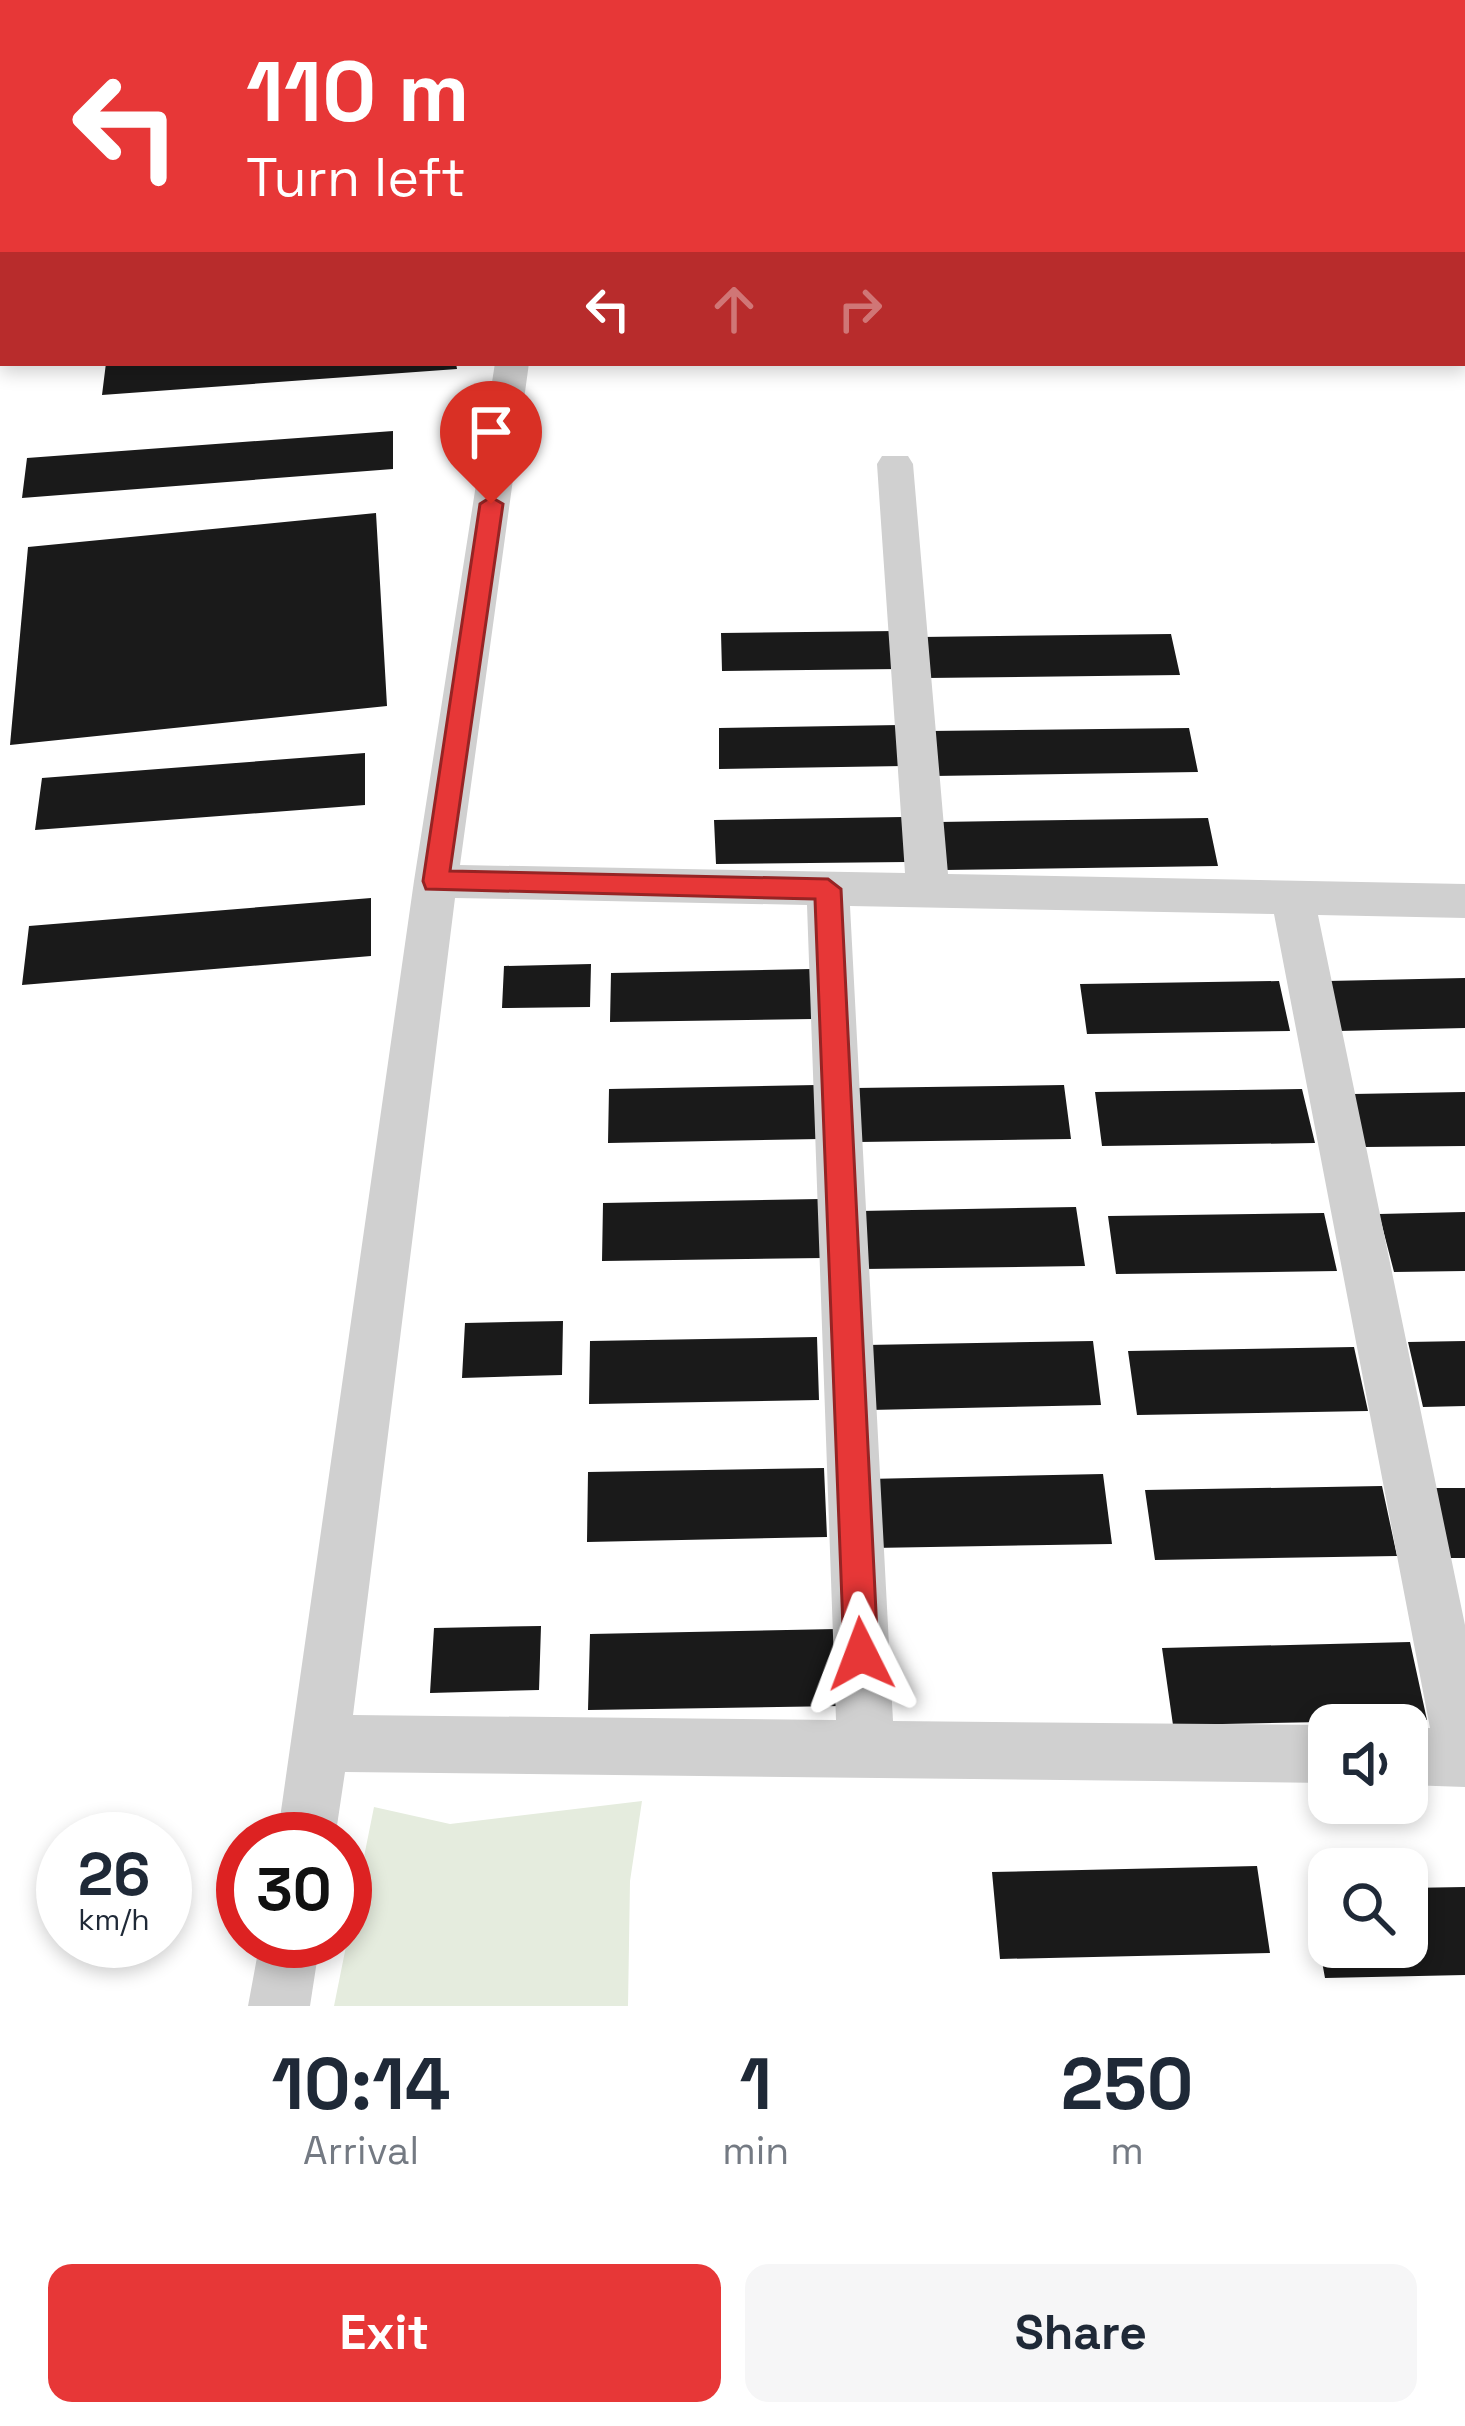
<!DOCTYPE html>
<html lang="en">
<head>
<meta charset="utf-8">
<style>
  :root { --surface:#fff; --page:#f6f6f7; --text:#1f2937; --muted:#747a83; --accent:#e73737 }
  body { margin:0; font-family:"Space Grotesk",sans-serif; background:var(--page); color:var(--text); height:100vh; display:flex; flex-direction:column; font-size:45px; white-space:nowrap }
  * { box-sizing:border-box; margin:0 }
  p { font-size:39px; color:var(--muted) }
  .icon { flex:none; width:66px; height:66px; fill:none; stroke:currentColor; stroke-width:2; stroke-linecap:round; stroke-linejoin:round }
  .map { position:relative; height:2006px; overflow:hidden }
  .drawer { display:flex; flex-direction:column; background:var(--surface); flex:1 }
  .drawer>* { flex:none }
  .hud { position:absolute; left:0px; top:0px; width:1467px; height:366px; box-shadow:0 6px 18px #0003; background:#e73737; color:#fff; overflow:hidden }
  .controls { position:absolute; left:1308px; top:1704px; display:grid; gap:24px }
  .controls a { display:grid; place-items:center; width:120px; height:120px; border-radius:24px; background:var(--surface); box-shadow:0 6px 18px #0003; font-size:60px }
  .speed { position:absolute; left:36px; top:1812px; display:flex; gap:24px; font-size:60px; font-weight:700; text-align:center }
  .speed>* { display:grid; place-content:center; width:156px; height:156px; border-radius:50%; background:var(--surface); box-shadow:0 6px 18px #0003; line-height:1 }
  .speed small { font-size:30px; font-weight:400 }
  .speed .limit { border:18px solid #d22; background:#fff; color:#111 }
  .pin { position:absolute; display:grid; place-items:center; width:102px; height:102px; color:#fff; margin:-123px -51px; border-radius:50% 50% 50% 0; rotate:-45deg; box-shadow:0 0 12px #0007 }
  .pin .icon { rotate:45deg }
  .me { position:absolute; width:132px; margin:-66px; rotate:357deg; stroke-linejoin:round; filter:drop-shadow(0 0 9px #0008) }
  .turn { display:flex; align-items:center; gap:42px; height:252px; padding:0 48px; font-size:54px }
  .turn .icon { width:156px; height:156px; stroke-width:2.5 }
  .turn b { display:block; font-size:84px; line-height:102px }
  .lanes { display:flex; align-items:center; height:114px; padding:0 48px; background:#0003; justify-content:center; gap:60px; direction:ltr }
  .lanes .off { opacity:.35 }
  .eta { display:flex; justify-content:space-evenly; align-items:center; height:204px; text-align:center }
  .eta b { font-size:72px; font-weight:800; line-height:84px }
  .primary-button { display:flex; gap:24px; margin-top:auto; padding:24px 48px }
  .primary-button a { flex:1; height:138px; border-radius:24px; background:var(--accent); color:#fff; font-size:48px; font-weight:800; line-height:138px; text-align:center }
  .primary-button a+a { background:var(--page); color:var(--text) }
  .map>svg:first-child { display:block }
</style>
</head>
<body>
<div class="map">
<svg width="1465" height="2006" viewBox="0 0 1465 2006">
  <rect width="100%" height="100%" fill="#fff"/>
  <!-- green -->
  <path fill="#e5ecde" d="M642,1801L630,1881L628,2006H334L374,1807L450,1824Z"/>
  <!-- building -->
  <path fill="#1a1a1a" d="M106,363H456L457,369L102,395Z
    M393,431V469L22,498L27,458Z
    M376,513L387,706L10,745L28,547Z
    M896,631L900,669L722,671L721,633Z
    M1171,634L1180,675L926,678L921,637Z
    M900,725L904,766L719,769V728Z
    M1189,728L1198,772L933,776L929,731Z
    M365,753V805L35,830L42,778Z
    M903,817L907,862L716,864L714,820Z
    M1208,818L1218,866L944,870L939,822Z
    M371,898V956L22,985L29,926Z
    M591,964L590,1007L502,1008L504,966Z
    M811,969L813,1019L610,1022L611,973Z
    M1465,978V1028L1339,1031L1328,981Z
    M1279,981L1290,1031L1087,1034L1080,984Z
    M817,1085L820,1139L608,1143L609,1089Z
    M1064,1085L1071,1139L859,1142L855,1088Z
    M1302,1089L1315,1143L1102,1146L1095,1092Z
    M1465,1092V1146L1365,1147L1353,1094Z
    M820,1199L823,1258L602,1261L603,1203Z
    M1076,1207L1085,1266L863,1269L860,1211Z
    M1465,1212V1271L1394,1272L1379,1214Z
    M1324,1213L1337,1271L1116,1274L1108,1216Z
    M563,1321L562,1375L462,1378L465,1323Z
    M817,1337L819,1400L589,1404L590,1341Z
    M1093,1341L1101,1405L870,1410L866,1345Z
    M1465,1341V1406L1423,1407L1408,1342Z
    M1354,1347L1368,1411L1137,1415L1128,1351Z
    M824,1468L827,1537L587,1542L588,1472Z
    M1103,1474L1112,1544L872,1548L867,1479Z
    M1382,1486L1397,1556L1155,1560L1145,1490Z
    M1432,1488H1465V1558H1448Z
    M541,1626L539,1690L430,1693L434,1628Z
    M837,1629L841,1706L588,1710L590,1634Z
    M1410,1642L1427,1720L1173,1725L1162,1648Z
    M1257,1866L1270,1953L1000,1959L992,1872Z
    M1465,1887V1975L1325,1978L1309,1890L1329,1889V1947H1407V1888Z"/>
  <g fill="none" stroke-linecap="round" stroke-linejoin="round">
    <!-- street -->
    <path fill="#d0d0d0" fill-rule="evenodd" d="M495,363H529L460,865L905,873L877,464L882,456H908L913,464L948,874L1465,884V918L1318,915L1465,1625V1787L1407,1785V1727L1430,1728L1274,914L850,906L893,1721L1329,1725V1783L345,1772L335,1839H277L414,881ZM455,898L807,905L836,1720L353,1715Z
      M260,1941H320L310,2006H248Z"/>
  </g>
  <!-- route -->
  <path fill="#e73737" stroke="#962424" stroke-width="3" d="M491,497L503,504L450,871L828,879L841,889L878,1654L873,1666L861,1670L849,1666L844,1654L815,899L426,889L423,881L480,504Z"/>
</svg>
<div class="controls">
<a><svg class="icon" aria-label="sound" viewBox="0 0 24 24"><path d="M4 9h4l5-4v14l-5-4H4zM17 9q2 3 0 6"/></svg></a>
<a><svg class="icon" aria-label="search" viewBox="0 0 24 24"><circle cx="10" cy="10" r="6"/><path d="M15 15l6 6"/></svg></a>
</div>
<div class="speed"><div>26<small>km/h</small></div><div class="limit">30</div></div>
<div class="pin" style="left:491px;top:504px;background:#d93025"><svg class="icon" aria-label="arrive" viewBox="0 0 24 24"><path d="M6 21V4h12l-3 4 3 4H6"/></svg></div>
<svg class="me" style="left:861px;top:1654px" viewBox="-20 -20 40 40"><path d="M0-17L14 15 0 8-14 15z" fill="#e73737" stroke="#fff" stroke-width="4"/></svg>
<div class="hud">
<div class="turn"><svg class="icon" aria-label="left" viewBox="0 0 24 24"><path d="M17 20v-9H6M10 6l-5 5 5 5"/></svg><div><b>110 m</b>Turn left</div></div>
<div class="lanes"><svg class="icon" aria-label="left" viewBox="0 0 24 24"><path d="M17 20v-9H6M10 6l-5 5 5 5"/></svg><svg class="icon off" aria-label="ahead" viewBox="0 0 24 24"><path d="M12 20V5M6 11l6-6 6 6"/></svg><svg class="icon off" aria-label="right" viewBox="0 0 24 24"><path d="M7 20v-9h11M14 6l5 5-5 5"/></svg></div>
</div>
</div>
<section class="drawer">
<div class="eta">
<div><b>10:14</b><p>Arrival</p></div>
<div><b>1</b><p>min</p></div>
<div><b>250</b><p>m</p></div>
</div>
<div class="primary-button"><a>Exit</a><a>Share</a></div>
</section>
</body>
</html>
